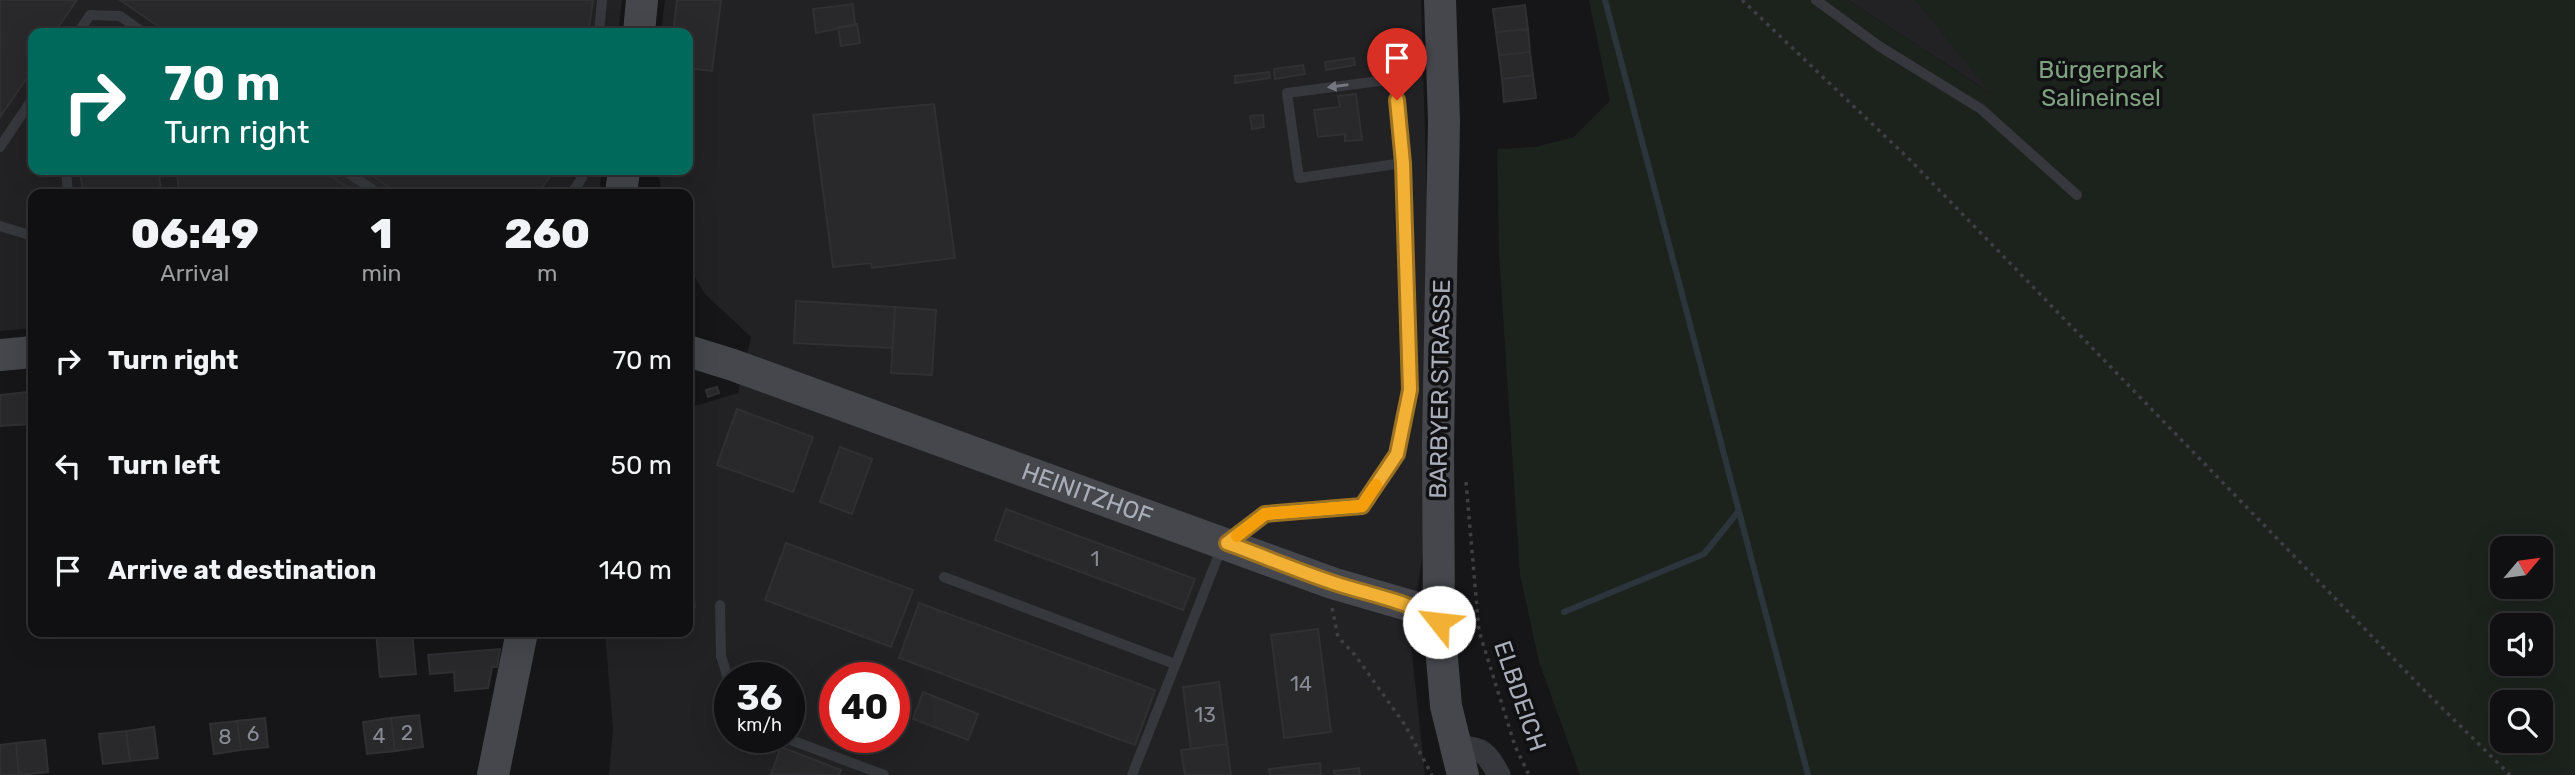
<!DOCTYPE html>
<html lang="en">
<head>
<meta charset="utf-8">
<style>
  :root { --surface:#101012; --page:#1e1e20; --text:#f1f3f6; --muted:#9c9d9f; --line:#303032 }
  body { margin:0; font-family:Rubik,sans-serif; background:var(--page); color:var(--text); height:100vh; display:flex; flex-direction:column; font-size:26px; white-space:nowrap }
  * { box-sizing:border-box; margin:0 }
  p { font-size:23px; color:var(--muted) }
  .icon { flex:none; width:38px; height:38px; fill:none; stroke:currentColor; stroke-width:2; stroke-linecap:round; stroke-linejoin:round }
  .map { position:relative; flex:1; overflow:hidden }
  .details { position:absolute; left:28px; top:189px; width:665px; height:448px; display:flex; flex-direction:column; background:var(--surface); border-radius:14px; box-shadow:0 7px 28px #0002,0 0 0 2px var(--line) }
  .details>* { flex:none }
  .hud { position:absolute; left:28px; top:28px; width:665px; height:147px; border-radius:14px; box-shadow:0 7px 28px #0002,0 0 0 2px var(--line); background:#00695c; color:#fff; overflow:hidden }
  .needle { width:46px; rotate:61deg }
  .controls { position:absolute; left:2490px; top:536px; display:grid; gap:14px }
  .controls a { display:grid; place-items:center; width:63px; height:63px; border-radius:14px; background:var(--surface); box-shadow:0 7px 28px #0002,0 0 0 2px var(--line); font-size:35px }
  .speed { position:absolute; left:714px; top:662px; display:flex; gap:14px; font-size:35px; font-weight:700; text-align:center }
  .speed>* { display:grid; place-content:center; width:91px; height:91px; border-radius:50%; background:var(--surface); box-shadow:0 7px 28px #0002,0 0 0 2px var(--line); line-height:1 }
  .speed small { font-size:18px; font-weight:400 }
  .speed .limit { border:10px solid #d22; background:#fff; color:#111 }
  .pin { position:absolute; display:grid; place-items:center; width:60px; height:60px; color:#fff; margin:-72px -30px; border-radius:50% 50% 50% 0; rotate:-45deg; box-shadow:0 0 7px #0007 }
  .pin .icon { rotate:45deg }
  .me { position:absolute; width:77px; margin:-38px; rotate:299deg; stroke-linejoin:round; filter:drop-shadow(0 0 5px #0008) }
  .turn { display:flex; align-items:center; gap:24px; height:147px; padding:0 21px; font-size:32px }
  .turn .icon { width:91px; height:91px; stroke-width:2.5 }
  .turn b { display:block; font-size:49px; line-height:60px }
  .eta { display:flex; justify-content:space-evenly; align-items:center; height:119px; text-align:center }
  .eta b { font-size:42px; font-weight:800; line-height:49px }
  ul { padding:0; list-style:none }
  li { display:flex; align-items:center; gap:21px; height:105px; padding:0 21px }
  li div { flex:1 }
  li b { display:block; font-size:26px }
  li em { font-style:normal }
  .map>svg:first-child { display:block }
</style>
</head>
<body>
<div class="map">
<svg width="2575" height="775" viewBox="0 0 2575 775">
  <rect width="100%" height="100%" fill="#161618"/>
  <!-- built -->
  <path fill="#222225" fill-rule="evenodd" d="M0,0H622L618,33H33V170H602L599,194H33V328L0,331Z
    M665,0H1421L1427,201L1423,553L1410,635L1425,775H609L613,730L605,632H688V408L738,393L751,337L705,294L688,265V194H662L658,170H688V33H661ZM730,677H789V737H730ZM835,677H894V737H835Z
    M1848,0H1916L1992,94Z"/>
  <!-- green -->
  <path fill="#1c231d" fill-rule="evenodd" d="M1589,0H1848L1990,93L1916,0H2575V775H1580L1539,662L1520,574L1499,254L1497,149L1535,147L1574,137L1610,101ZM2502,548H2541V586H2502ZM2502,625H2541V663H2502ZM2502,702H2541V740H2502Z"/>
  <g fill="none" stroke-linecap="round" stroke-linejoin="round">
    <!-- stream -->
    <path stroke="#2c353c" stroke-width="6" d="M1605,0L1808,775
      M1564,612L1704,554L1738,512"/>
  </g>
  <!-- building -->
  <path fill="#29292c" stroke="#303034" stroke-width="2" d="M0,0H77L54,33H33V63L26,73L29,75L0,117Z
    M120,0H593L588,33H168Z
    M677,0H721L712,71L688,68V33H673Z
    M853,4L855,25L816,33L813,9Z
    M1525,5L1528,29L1496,32L1493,9Z
    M857,24L860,43L841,46L838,27Z
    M1528,29L1530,52L1499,55L1496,32Z
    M1530,52L1533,75L1502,79L1499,55Z
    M1354,58L1355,65L1326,70L1325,62Z
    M1303,65L1305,74L1275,79L1274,69Z
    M1269,72L1270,78L1235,83V76Z
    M1533,75L1536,98L1504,102L1502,79Z
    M1356,94L1362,140L1345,141V134L1318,137L1314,110L1340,107L1338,96Z
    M934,104L955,258L872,268L871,263L833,267L813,115Z
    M1263,115L1264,127L1252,129L1250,116Z
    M80,170H159L161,194H83Z
    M177,170H322L358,194H179Z
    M322,170H364L399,194H358Z
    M364,170H555L537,194H399Z
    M796,301L895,307L893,348L794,343Z
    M895,307L936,310L932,375L891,373Z
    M717,387L719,393L708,397L706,390Z
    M27,392L30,424L0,426V395Z
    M737,409L813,437L793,492L717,465Z
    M840,447L872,459L852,514L820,502Z
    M30,491H33V530Z
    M1006,509L1195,579L1183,610L995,540Z
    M688,529L695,607L688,608Z
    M786,543L913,590L891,647L765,600Z
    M919,603L1155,690L1135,745L899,658Z
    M1318,629L1331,732L1284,738L1271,635Z
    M376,632H412L416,674L380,677Z
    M500,649L497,667H492L488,688L455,691L454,672L430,674L428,655Z
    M1219,682L1227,744L1191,749L1183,687Z
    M923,692L978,714L968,740L913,719Z
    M419,715L423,747L395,751L391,718Z
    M265,718L268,747L241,750L237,721Z
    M391,718L395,751L367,754L363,722Z
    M237,721L241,750L214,754L210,724Z
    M154,727L158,758L130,761L126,731Z
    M126,731L130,761L103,764L99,734Z
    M45,740L48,772L19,775L16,743Z
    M16,743L19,775H0V745Z
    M1227,744L1231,775H1185L1181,750Z
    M781,747L841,770L839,775L771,774Z
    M1320,763L1321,775H1270L1269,769Z
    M1359,768L1360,775H1335L1334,771Z"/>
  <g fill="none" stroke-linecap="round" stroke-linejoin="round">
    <!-- path -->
    <path stroke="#3d3f44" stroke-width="3.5" stroke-dasharray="3.5 5" stroke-linecap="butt" d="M1742,0L1909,159L2423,689L2510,775
      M1466,482L1479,631L1515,746L1529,775
      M1332,608L1338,637L1355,655L1405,725L1432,775"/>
    <!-- lane -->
    <path stroke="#37383d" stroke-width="10" d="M1816,0L1879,46L1981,109L2077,195
      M78,33L90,15L120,16L144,33
      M599,33L602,0
      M0,147L33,98
      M66,170L68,194
      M344,170L379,194
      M571,194L582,178L583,170
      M0,226L33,236
      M944,577L1175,664
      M720,605L721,656L730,685
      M783,737L884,775
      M1132,775L1219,554L1227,543L1265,514L1362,506L1397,454L1410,390L1403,163L1395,79L1287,93L1299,178L1403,163"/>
    <!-- street -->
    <path stroke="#37383d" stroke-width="23" d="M1455,747C1482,746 1487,753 1499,775"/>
    <!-- secondary -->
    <g stroke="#45474d" stroke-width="32">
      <path d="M1440,0L1444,121L1438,444L1439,622L1446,706L1463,775"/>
      <path d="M639,33L642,0"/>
      <path d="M621,194L624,170"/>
      <path id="s1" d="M688,351L733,365L1332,583L1411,606L1428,613L1439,622"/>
      <path d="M0,355L33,352"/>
      <path d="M493,775L522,632"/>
    </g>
  </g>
  <!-- one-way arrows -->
  <defs><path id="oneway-solid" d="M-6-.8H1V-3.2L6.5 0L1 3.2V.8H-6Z" transform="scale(1.75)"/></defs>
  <use fill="#757881" href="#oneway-solid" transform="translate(1338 86) rotate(172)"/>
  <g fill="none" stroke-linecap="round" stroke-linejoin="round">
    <!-- route casing -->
    <g stroke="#9d7322" stroke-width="18">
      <path id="route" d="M1397,100L1403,163L1410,390L1397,454L1362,506L1265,514L1227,543C1263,556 1298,571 1334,583C1366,594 1414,602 1439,622"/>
    </g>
    <!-- route -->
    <use href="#route" stroke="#f2b134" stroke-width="12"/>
    <!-- slow -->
    <path stroke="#f59e0b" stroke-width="12" d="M1237,536L1265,514L1362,506L1376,485"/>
  </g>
  <g text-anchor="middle" stroke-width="7" stroke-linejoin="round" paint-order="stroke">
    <!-- number labels -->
    <g font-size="21" fill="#888b94">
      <text x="1095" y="566">1</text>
      <text x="1301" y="691">14</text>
      <text x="1205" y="722">13</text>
      <text x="407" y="740">2</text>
      <text x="253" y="741">6</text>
      <text x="379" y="743">4</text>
      <text x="225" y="744">8</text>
    </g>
    <!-- park labels -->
    <g font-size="24" fill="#7fa381" stroke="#111113">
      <text x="2101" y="78">Bürgerpark<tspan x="2101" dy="28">Salineinsel</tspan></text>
    </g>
    <!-- street labels -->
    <g font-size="24" fill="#a8adb8" stroke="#111113">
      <text transform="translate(1440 389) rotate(-89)" y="8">BARBYER STRASSE</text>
      <text dy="8" stroke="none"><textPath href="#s1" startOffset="424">HEINITZHOF</textPath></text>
      <text transform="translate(1520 696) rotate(71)" y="8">ELBDEICH</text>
    </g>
  </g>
</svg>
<div class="controls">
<a><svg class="needle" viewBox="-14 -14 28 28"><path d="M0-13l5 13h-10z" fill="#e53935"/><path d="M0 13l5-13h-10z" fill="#9c9d9f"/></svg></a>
<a><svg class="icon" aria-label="sound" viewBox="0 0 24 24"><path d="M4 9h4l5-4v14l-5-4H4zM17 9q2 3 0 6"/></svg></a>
<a><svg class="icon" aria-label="search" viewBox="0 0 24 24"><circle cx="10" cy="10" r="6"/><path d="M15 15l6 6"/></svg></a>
</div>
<div class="speed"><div>36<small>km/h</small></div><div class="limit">40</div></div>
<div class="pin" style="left:1397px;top:100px;background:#d93025"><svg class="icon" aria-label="arrive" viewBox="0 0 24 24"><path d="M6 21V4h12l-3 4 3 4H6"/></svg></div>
<svg class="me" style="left:1439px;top:622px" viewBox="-20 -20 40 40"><circle r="19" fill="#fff"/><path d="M0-13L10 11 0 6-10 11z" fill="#f2b134"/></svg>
<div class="hud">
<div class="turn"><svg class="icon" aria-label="right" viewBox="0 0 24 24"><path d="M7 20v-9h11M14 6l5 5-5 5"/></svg><div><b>70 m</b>Turn right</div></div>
</div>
<section class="details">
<div class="eta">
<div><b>06:49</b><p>Arrival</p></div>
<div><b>1</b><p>min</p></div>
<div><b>260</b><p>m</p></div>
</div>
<ul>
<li><svg class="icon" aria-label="right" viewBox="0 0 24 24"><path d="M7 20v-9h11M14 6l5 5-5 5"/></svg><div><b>Turn right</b></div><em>70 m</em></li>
<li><svg class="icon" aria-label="left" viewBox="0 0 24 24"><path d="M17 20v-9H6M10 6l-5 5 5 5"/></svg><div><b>Turn left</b></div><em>50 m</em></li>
<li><svg class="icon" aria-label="arrive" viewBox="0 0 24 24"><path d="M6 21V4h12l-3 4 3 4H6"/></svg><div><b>Arrive at destination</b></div><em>140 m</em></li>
</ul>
</section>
</div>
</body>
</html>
